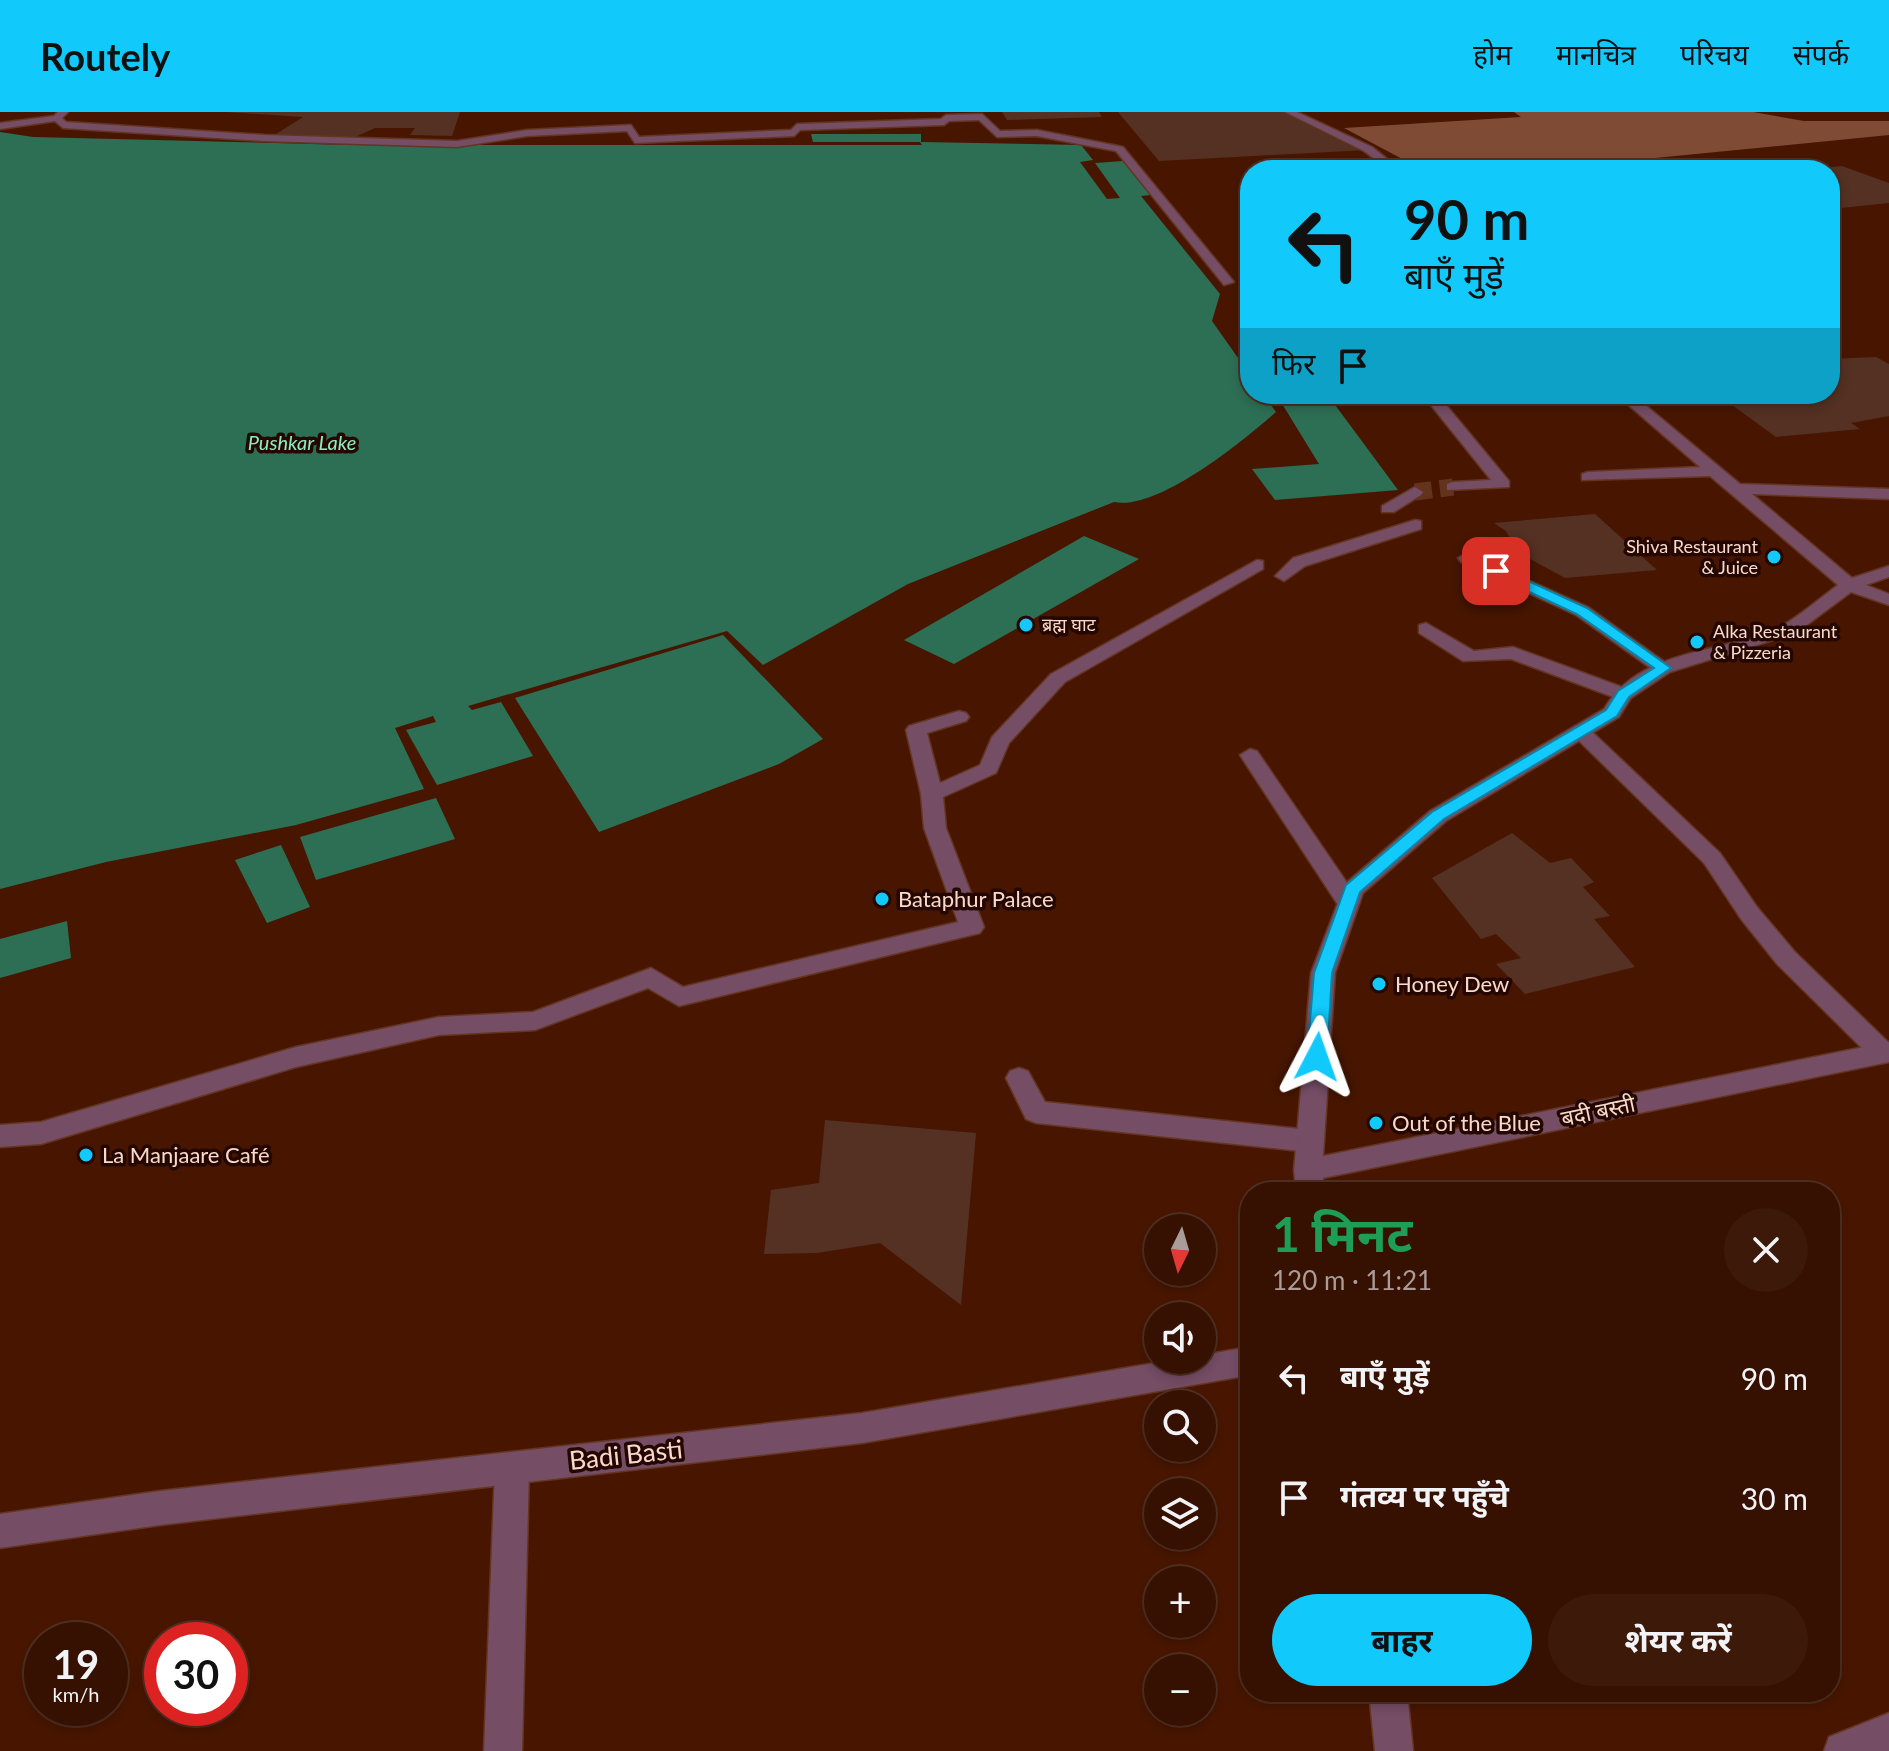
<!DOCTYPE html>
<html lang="hi">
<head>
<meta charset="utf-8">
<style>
  :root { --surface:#361000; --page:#3d190a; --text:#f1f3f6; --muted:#aa9d99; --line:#503022; --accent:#11cafb }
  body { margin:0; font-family:Lato,"Noto Sans Devanagari",sans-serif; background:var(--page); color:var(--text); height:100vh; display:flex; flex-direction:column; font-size:30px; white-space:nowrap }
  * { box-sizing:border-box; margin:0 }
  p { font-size:26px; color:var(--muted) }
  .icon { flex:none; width:44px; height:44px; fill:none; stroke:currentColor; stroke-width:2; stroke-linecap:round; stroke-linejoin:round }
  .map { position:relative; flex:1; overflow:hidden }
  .drawer { position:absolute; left:1240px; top:1070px; width:600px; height:520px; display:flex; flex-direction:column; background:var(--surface); border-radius:32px; box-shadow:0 4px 12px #0003,0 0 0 2px var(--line) }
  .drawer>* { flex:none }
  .hud { position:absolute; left:1240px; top:48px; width:600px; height:244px; border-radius:32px; box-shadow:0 4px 12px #0003,0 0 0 2px var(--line); background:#11cafb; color:#111; overflow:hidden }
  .needle { width:52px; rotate:185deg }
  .buttons { position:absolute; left:1144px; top:1102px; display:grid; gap:16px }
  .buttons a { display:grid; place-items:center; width:72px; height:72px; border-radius:50%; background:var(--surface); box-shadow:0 4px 12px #0003,0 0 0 2px var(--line); font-size:40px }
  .speed { position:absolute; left:24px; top:1510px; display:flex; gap:16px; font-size:40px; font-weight:700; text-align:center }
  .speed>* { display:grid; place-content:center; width:104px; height:104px; border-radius:50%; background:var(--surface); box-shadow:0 4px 12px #0003,0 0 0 2px var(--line); line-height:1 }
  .speed small { font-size:20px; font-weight:400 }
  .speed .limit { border:12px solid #d22; background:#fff; color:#111 }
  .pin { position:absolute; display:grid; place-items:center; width:68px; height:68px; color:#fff; margin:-34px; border-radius:16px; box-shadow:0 4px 12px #0006 }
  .me { position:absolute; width:88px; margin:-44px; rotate:4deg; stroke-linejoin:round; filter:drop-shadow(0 0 6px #0008) }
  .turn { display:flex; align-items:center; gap:28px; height:168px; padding:0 32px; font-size:36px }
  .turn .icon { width:104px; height:104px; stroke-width:2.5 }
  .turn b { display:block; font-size:56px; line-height:68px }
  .then { display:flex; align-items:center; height:76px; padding:0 32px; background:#0003; gap:16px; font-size:30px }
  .round { display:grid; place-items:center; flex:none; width:84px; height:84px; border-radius:42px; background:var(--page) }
  .overview { display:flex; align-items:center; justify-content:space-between; height:136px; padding:0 32px }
  h1 { font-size:48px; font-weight:700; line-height:60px; color:#1e9e55 }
  .primary-button { display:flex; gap:16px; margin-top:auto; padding:16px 32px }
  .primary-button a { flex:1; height:92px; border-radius:48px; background:var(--accent); color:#111; font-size:32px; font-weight:700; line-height:92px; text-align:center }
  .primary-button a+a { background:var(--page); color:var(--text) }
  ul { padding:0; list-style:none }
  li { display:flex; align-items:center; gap:24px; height:120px; padding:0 32px }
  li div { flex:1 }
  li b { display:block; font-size:30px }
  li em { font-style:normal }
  header { display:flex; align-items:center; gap:48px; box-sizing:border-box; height:112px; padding:0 40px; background:var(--accent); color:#111 }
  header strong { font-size:38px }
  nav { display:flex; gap:44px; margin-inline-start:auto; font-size:28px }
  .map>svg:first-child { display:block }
</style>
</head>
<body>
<header>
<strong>Routely</strong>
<nav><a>होम</a><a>मानचित्र</a><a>परिचय</a><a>संपर्क</a></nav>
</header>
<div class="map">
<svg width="1889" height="1639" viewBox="0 0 1889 1639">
  <rect width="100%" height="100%" fill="#481600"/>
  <!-- green -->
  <path fill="#543122" d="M225,0H460L452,24L410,23L415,16H375L351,27L273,24L303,5Z
    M1002,0H1099L1102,5L1007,8Z
    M1118,0H1298L1367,38L1159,49Z
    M1842,54L1889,71V91L1831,97L1830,58H1801Z
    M1876,245L1889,252V304L1851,311L1860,317L1776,325L1717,282H1830V247Z
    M1595,402L1657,458L1565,466L1517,440L1506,419L1494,411Z
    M1512,721L1550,751L1571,746L1594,770L1583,775L1610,804L1594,807L1635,855L1525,882L1496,852L1521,846L1496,822L1481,827L1432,766Z
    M825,1008L976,1021L961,1193L880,1131L817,1141L764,1142L771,1078L819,1071Z"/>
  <!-- forest -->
  <path fill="#804b34" d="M1514,0H1753L1804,9H1889V23L1533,58H1423L1344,16L1521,5Z"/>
  <!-- water -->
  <path fill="#2d6f54" d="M0,20L33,25L352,33H922L920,30H813L811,22H921V30L1081,33L1093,48L1080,50L1107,87L1120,86L1095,51L1123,49L1151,83L1141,84L1220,182L1212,209L1250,263V282H1263L1276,300C1243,329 1158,399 1114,390L908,472L763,553L727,519L468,594L472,598L501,590L533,644L437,673L406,618L436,610L433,604L395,616L424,677L296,713L106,750L0,777Z
    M1276,282H1327L1398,378L1275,388L1252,357L1319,352Z
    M1084,424L1139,447L954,552L904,528Z
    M723,523L823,627L779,652L599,720L515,586Z
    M436,686L455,727L316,768L300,725Z
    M281,733L310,795L267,811L235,748Z
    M67,809L71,846L0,866V827Z"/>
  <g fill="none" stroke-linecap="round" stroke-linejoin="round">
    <!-- street-tunnel -->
    <path stroke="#63331e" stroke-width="17" stroke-dasharray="17 8" stroke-linecap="butt" d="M1415,380L1453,375"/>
    <!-- lane casing -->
    <g stroke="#643520" stroke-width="3">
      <path id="lane" d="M1467,441L1588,495L1673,556L1663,562L1656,560L1576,503L1461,450L1458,446Z
        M1426,511L1474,539L1513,535L1630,578L1633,582L1623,588L1616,586L1511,547L1463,549L1419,521V513Z
        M1580,613L1587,615L1720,741L1757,795L1795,840L1889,931V948L1873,947L1777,852L1741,807L1704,751L1573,623L1570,619Z
        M1250,637L1257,639L1356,784L1360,790L1356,796H1340L1240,643Z
        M1019,956L1028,959L1045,990L1310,1018L1320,1021L1324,1029L1320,1037L1310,1040L1036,1011L1026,1007L1006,966L1010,959Z
        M512,1340L524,1345L529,1356L522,1639H484L495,1356L500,1345Z
        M1889,1601V1639H1824L1829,1625Z"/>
    </g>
    <!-- street casing -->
    <g stroke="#643520" stroke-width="3">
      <path id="street" d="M58,0H68L62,6L66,10L264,23L457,29L527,18L631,13L639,25L791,18L797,12L941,7L946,3L982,2L1000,19L1037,18L1123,35L1234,170L1224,173L1116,39L1037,24L997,25L979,8L949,9L944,13L800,18L794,24L635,31L627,19L527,24L457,35L264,29L63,16L55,9L0,17V11L54,4Z
        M1285,0H1297L1372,35L1401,58H1389L1364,39Z
        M1422,282H1437L1509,369V375L1447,378V372L1453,370L1491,368Z
        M1616,282H1632L1740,372L1889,377V387L1752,382L1852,466L1889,454V465L1866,473L1889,482V493L1851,480L1796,521L1670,560L1631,586L1619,605L1446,709L1363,781L1335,861L1323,1044L1889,930V950L1323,1066L1324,1080H1296L1294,1058L1311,861L1345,772L1430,699L1604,597C1641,534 1725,543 1783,513C1802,502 1820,486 1838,473L1710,364L1582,368V362L1588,360L1700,355Z
        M1415,375L1423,380L1421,383L1394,400H1382V394Z
        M1415,408L1421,409V417L1305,454L1284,469L1275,464L1293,446Z
        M1257,448L1263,449V457L1065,570L1009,631L996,661L943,685L946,716L984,815L980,821L679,894L648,876L535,918L439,923L296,955L41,1032L0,1035V1013L41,1010L296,935L439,905L533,900L651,856L683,875L958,810L924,716L921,682L906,618L909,614L959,599L966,601L969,605L966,609L927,621L940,671L980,653L992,625L1051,562Z
        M1250,1235V1263L862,1331L160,1413L0,1436V1402L160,1379L862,1301L1172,1248H1202V1243Z
        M1369,1580H1407L1413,1639H1375Z"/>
    </g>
    <!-- lane -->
    <use href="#lane" fill="#754d65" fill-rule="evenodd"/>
    <!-- street -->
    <use href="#street" fill="#754d65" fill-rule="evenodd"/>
  </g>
  <!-- route -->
  <path fill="#11cafb" stroke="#0b83a3" stroke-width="2" d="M1491,456H1500L1587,496L1671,556L1629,585L1617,604L1444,707L1360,780L1332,861L1327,945L1317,952L1310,950L1307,945L1314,861L1346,773L1432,700L1606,598L1618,579L1654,556L1577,502L1491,462Z"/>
  <!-- markers -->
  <g fill="#11cafb" stroke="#230700" stroke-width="3">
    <circle cx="1774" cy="445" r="8"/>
    <circle cx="1026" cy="513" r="8"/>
    <circle cx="1697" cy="530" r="8"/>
    <circle cx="882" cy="787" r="8"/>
    <circle cx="1379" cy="872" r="8"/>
    <circle cx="1376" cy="1011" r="8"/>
    <circle cx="86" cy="1043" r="8"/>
  </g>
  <g text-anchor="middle" stroke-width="7" stroke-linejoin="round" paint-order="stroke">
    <!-- far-poi labels -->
    <g font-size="18" fill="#fad9cb" stroke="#230700" text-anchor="start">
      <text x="1758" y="441" text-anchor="end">Shiva Restaurant<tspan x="1758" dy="21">&amp; Juice</tspan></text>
      <text x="1042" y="519">ब्रह्म घाट</text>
      <text x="1713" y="526">Alka Restaurant<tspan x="1713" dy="21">&amp; Pizzeria</tspan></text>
    </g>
    <!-- far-water labels -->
    <g font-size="20" font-style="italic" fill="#8cecc1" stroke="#230700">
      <text x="302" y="338">Pushkar Lake</text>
    </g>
    <!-- poi labels -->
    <g font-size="22" fill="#fad9cb" stroke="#230700" text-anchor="start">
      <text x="898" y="795">Bataphur Palace</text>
      <text x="1395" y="880">Honey Dew</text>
      <text x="1392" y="1019">Out of the Blue</text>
      <text x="102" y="1051">La Manjaare Café</text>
    </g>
    <!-- street labels -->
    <g font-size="22" fill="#fad9cb" stroke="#230700">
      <text transform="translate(1598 999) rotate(-12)" y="8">बदी बस्ती</text>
    </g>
    <!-- near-street labels -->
    <g font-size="26" fill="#fad9cb" stroke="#230700">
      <text transform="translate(626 1343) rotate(-6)" y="9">Badi Basti</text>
    </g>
  </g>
</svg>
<div class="buttons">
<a><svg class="needle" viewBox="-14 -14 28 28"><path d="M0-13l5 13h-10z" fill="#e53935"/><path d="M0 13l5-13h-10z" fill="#aa9d99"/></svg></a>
<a><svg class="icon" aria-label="sound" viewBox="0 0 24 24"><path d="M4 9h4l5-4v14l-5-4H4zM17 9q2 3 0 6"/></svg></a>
<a><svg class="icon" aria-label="search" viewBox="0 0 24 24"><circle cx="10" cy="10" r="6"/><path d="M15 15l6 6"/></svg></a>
<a><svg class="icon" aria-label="layers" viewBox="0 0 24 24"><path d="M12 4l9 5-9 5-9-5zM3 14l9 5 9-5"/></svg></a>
<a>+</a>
<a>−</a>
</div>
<div class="speed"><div>19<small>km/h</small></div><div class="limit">30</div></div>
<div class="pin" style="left:1496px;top:459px;background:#d93025"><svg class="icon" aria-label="arrive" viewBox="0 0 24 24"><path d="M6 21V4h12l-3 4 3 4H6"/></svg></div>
<svg class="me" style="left:1317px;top:945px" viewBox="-20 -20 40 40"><path d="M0-17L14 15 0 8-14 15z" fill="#11cafb" stroke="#fff" stroke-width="4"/></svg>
<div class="hud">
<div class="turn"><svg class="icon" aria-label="left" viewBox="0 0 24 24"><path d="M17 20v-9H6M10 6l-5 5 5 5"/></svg><div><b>90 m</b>बाएँ मुड़ें</div></div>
<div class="then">फिर<svg class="icon" aria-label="arrive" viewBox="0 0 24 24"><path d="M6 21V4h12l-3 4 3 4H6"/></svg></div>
</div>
<section class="drawer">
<div class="overview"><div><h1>1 मिनट</h1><p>120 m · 11:21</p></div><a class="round"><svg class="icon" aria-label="close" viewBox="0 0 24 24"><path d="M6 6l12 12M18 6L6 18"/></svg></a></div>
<ul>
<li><svg class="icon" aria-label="left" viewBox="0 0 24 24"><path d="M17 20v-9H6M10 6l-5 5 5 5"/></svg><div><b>बाएँ मुड़ें</b></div><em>90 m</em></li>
<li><svg class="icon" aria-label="arrive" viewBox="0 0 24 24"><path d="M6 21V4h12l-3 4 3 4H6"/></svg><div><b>गंतव्य पर पहुँचे</b></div><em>30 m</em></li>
</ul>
<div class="primary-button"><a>बाहर</a><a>शेयर करें</a></div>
</section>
</div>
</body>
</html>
